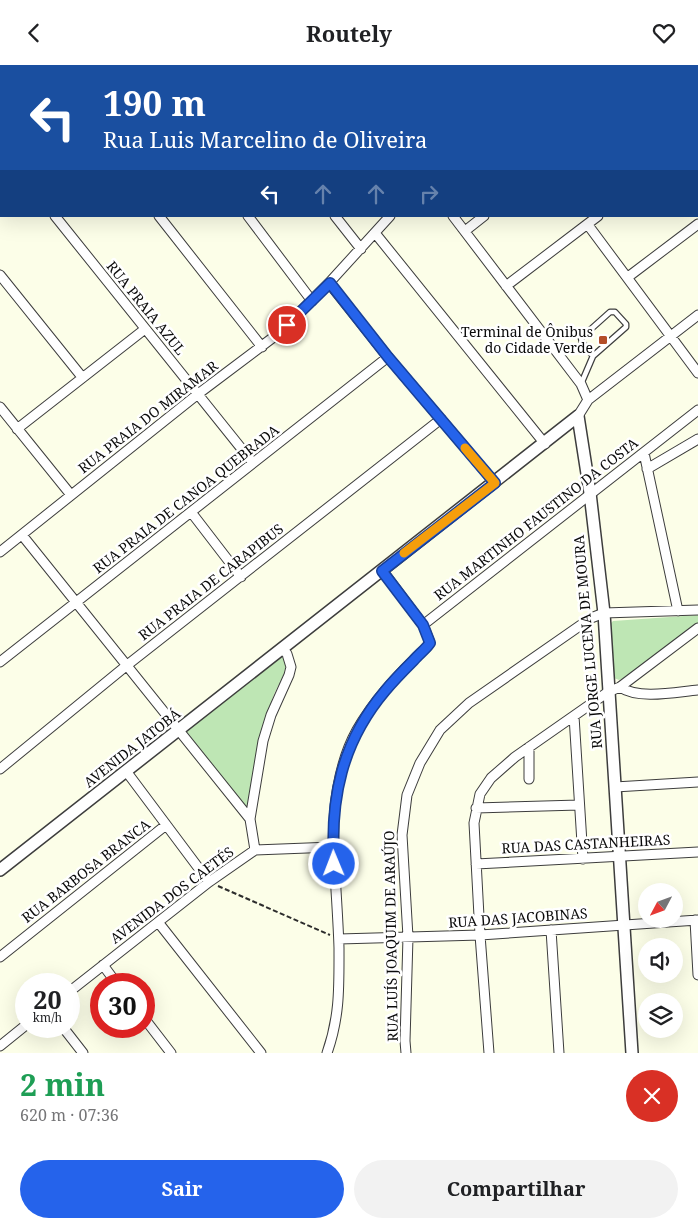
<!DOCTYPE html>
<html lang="pt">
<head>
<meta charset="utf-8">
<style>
  :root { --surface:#fff; --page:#f2f2f2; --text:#202124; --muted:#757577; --accent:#2563eb }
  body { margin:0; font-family:"Noto Serif",serif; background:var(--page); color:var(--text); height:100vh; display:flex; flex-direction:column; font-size:19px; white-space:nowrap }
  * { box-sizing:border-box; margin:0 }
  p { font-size:16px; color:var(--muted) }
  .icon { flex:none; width:28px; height:28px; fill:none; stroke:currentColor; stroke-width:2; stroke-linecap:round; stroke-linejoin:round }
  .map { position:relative; height:988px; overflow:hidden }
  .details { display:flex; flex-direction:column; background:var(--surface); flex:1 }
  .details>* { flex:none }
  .top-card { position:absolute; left:0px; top:0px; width:699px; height:152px; box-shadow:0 5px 20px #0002; background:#1a4fa0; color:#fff; overflow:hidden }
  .needle { width:32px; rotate:229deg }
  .tools { position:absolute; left:638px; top:818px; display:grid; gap:10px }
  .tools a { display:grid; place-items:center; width:45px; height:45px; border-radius:50%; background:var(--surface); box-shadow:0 5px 20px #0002; font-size:25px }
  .speed { position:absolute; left:15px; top:908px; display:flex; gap:10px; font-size:25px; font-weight:700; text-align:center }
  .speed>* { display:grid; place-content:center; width:65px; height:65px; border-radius:50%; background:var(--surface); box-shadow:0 5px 20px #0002; line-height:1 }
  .speed small { font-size:12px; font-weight:400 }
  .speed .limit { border:8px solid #d22; background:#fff; color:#111 }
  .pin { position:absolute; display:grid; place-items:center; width:42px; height:42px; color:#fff; margin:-21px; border:2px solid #fff; border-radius:50%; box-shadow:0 1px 5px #0007 }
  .me { position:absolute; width:55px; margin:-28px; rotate:359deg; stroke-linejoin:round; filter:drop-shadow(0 0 4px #0008) }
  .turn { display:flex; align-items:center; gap:18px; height:105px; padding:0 20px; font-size:22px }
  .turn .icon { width:65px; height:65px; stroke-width:2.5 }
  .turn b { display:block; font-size:35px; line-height:42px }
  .lanes { display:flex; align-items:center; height:48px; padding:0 20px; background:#0003; justify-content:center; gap:25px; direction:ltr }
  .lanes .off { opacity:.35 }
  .round { display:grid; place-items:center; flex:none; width:52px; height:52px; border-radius:26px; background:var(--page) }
  .head { display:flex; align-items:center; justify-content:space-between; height:85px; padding:0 20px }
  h1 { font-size:30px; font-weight:700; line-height:38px; color:#1e9e55 }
  .primary-button { display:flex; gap:10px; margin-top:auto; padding:10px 20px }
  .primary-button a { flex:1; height:58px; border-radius:30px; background:var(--accent); color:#fff; font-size:20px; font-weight:700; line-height:58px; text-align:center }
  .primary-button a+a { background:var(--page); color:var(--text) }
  header { display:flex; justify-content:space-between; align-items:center; height:65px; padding:0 20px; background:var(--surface); font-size:22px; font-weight:700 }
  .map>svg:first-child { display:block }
</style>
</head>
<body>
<header><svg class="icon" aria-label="back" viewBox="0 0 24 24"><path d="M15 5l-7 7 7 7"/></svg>Routely<svg class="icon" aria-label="heart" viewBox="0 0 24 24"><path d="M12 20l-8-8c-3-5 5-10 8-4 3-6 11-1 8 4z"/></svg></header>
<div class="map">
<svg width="698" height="988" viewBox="0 0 698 988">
  <rect width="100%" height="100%" fill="#fcfee8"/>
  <!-- green -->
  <path fill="#bee6b4" d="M698,550V558L626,612L619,615L614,613L610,559L613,556Z
    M280,591L284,593C289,608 278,618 273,632C260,668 254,704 248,741L246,742L186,666Z"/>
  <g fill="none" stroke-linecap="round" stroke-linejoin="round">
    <!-- service casing -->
    <g stroke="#3d3d3d" stroke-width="7">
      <path id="service" d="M581,319L593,291L626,262V259L615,247H610L581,273L582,277L593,291"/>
    </g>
    <!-- minor casing -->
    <g stroke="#3d3d3d" stroke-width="11">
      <path id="minor" d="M128,0L129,1
        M217,0L218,1
        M304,0L305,1
        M390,0L391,1
        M476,0L477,1
        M86,1L88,0
        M565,1L566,0
        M678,1L679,0
        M0,71L1,70
        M698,72V71
        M0,83L1,85
        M55,151L253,398
        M159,151L262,282
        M248,151L312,236
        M335,151L361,184
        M453,151L581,319L588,335L578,351
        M588,160L698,308
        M465,166L484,151
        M375,168L545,379
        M0,210L82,312
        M628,212L698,159
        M329,218L388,292L495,418
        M506,221L598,151
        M588,335L698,250
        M0,342L71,430
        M17,364L145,264
        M644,388L678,546
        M647,404L698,374
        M191,447L241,512
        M22,470L250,754
        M0,487L198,329L279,268L329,218L390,151
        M382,505L423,560
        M0,597L388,292
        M620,622C639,635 676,627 698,625
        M574,651L583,794
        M0,704L126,601L441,354
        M126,706L209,817
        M529,714V682
        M615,722L698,717
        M476,743L579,740
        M255,785L250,754L263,676L271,650L289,610L291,602L287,589L282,583
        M476,799L698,787
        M695,855L698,910
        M158,857L261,988
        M551,865L559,988
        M339,874L480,870L698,855
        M0,892L166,760
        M103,900L117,919
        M69,927L209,817L255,785L333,782
        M144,953L171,988
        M62,961L83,988
        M0,981L26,960
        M327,988C340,951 339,922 339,883C338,850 335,817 334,784C332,746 338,699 357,665C375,633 401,606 428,581L429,575L423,560L698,345
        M406,988L405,976L408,872L402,770L407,730L420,698L440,665L469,638L591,553L604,548L698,545
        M489,988L480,870L474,758L480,729L491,713L515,692L608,627L620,622L698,563"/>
    </g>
    <!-- tertiary casing -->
    <g stroke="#3d3d3d" stroke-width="14">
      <path id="tertiary" d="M578,351L590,428L604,548L632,988
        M0,805L578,351"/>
    </g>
    <!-- path -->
    <path stroke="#2c2c2c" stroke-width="2" stroke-dasharray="5 2.5" stroke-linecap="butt" d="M218,821L330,870"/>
    <!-- service -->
    <use href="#service" stroke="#fff" stroke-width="4.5"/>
    <!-- minor -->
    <use href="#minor" stroke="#fff" stroke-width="9"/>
    <!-- tertiary -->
    <use href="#tertiary" stroke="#fff" stroke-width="11"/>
  </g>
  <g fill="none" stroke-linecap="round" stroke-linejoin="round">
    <!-- route casing -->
    <g stroke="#184099" stroke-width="12">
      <path id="route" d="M287,260L330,218L388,292L495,418L382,506L423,560L430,578C426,584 419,589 414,595C404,605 394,615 385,626C342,677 330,733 334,799"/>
    </g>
    <!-- route -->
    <use href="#route" stroke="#2563eb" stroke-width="9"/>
    <!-- slow -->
    <path stroke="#f59e0b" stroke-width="9" d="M404,488L495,418L465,383"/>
  </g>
  <!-- markers -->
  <rect fill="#b44e28" stroke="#fff" stroke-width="2" x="598" y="270" width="10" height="10" rx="2.5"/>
  <g text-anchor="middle" stroke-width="5" stroke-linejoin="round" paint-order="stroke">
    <!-- street labels -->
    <g font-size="14" fill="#0a0a0a" stroke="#fff">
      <text transform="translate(146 243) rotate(51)" y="5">RUA PRAIA AZUL</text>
      <text transform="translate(148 352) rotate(-38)" y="5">RUA PRAIA DO MIRAMAR</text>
      <text transform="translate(186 434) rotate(-38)" y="5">RUA PRAIA DE CANOA QUEBRADA</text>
      <text transform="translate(536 454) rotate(-38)" y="5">RUA MARTINHO FAUSTINO DA COSTA</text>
      <text transform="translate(211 517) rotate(-38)" y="5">RUA PRAIA DE CARAPIBUS</text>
      <text transform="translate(588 577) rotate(-95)" y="5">RUA JORGE LUCENA DE MOURA</text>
      <text transform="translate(132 683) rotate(-38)" y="5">AVENIDA JATOBÁ</text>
      <text transform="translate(586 779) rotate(-3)" y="5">RUA DAS CASTANHEIRAS</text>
      <text transform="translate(86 806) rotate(-38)" y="5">RUA BARBOSA BRANCA</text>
      <text transform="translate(172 830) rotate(-37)" y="5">AVENIDA DOS CAETÉS</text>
      <text transform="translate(518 853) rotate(-4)" y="5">RUA DAS JACOBINAS</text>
      <text transform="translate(391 871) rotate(-91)" y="5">RUA LUÍS JOAQUIM DE ARAÚJO</text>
    </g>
    <!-- poi labels -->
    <g font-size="14" fill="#0a0a0a" stroke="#fff" text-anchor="end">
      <text x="593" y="272">Terminal de Ônibus<tspan x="593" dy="16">do Cidade Verde</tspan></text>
    </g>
  </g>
</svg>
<div class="tools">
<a><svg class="needle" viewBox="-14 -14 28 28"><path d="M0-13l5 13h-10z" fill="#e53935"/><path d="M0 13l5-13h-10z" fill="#757577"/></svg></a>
<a><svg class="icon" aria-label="sound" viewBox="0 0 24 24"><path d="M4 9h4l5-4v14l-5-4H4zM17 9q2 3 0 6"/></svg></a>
<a><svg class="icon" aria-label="layers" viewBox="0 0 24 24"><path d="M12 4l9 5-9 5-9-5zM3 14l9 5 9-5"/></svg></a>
</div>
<div class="speed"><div>20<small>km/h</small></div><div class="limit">30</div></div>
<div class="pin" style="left:287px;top:260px;background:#d93025"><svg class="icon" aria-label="arrive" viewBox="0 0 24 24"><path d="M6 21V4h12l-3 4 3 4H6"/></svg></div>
<svg class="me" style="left:334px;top:799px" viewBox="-20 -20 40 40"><circle r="17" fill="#2563eb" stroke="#fff" stroke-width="3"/><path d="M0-11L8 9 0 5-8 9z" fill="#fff"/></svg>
<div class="top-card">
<div class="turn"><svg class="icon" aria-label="left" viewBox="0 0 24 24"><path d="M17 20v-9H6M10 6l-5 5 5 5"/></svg><div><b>190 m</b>Rua Luis Marcelino de Oliveira</div></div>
<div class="lanes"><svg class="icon" aria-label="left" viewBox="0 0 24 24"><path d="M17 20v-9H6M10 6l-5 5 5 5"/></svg><svg class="icon off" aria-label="ahead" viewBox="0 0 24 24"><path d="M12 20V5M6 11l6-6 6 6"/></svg><svg class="icon off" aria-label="ahead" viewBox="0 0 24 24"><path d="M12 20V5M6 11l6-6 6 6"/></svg><svg class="icon off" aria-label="right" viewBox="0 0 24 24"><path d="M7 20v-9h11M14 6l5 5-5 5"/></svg></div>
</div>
</div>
<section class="details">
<div class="head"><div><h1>2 min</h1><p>620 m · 07:36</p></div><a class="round" style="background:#d93025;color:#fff"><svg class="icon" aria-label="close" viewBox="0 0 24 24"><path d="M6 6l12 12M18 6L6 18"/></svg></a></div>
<div class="primary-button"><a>Sair</a><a>Compartilhar</a></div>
</section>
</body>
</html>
